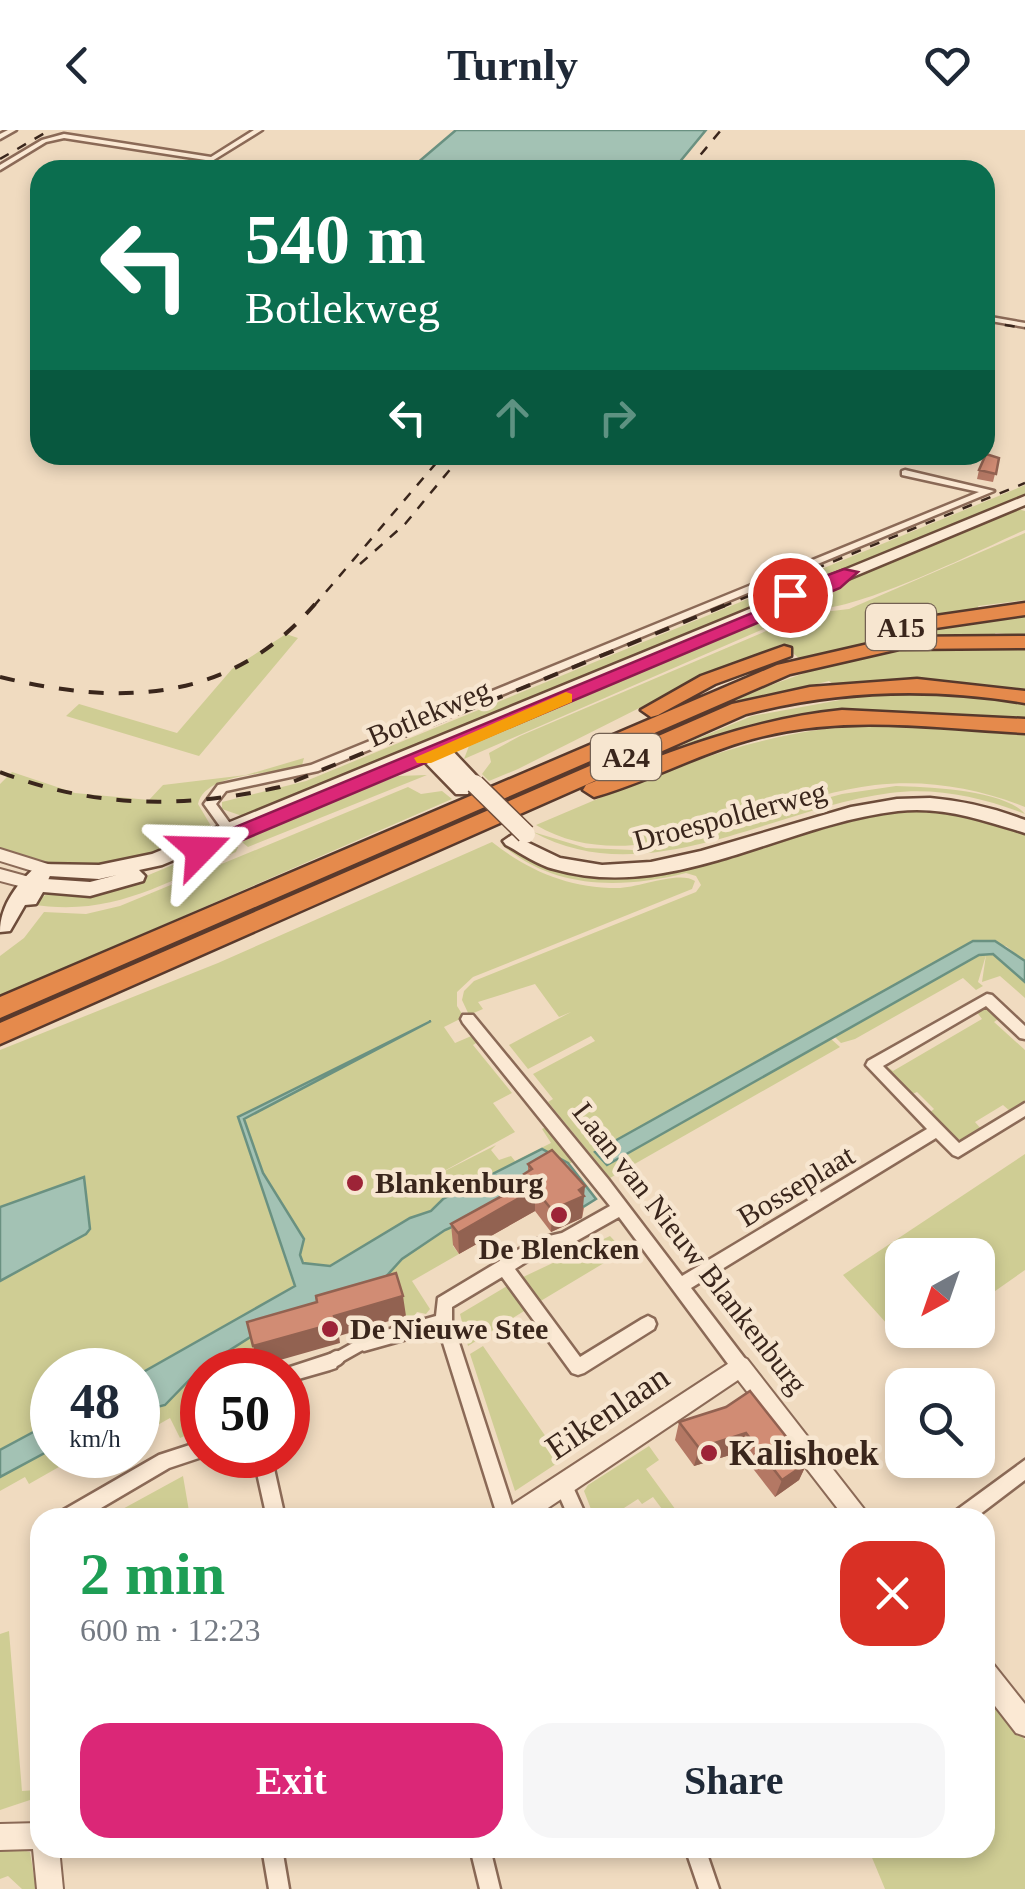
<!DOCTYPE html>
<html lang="en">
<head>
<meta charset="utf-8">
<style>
  :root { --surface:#fff; --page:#f6f6f7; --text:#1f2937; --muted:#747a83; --accent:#db2777 }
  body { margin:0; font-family:Georgia,serif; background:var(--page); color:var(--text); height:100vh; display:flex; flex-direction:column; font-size:38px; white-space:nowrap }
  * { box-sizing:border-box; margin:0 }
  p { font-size:32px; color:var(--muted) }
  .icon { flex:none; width:55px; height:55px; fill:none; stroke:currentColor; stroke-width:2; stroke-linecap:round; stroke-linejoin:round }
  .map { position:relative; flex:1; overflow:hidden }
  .side { position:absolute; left:30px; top:1378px; width:965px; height:350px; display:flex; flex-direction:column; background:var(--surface); border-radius:30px; box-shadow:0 5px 15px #0003 }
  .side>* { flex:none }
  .top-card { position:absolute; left:30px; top:30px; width:965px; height:305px; border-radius:30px; box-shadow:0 5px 15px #0003; background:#0b6e4f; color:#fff; overflow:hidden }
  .needle { width:65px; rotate:220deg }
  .fabs { position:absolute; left:885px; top:1108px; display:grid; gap:20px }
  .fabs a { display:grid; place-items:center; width:110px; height:110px; border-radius:20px; background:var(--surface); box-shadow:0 5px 15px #0003; font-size:50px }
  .speed { position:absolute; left:30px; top:1218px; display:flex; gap:20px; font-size:50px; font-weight:700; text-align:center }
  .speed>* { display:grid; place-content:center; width:130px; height:130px; border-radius:50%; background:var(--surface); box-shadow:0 5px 15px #0003; line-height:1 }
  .speed small { font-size:25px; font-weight:400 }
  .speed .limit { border:15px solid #d22; background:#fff; color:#111 }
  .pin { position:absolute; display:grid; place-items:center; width:85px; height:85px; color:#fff; margin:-42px; border:5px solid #fff; border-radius:50%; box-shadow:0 2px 10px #0007 }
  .me { position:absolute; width:110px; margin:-55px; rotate:68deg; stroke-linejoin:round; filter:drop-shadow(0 0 8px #0008) }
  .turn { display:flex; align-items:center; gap:35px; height:210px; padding:0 50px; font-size:45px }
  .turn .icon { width:130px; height:130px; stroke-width:2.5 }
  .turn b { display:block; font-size:70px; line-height:85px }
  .lanes { display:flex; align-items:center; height:95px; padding:0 50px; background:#0003; justify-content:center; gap:50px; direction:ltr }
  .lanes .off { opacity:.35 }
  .round { display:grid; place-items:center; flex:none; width:105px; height:105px; border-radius:30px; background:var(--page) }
  .summary { display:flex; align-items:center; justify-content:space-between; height:170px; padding:0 50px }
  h1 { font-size:60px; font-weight:800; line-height:75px; color:#1e9e55 }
  .primary-button { display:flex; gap:20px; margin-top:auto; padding:20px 50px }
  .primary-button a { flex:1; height:115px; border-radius:30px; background:var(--accent); color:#fff; font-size:40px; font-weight:800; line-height:115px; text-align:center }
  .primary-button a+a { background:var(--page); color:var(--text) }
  header { display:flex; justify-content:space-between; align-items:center; height:130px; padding:0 50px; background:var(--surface); font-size:45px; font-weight:800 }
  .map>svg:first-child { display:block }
</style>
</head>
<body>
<header><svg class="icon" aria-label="back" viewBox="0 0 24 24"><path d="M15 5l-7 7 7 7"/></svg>Turnly<svg class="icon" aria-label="heart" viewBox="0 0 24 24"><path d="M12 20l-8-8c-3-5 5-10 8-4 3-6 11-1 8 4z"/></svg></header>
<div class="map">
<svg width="1025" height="1759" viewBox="0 0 1025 1759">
  <rect width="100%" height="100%" fill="#f0dbc0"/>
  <!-- green -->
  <path fill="#cfcd94" d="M1025,355V365L781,466L773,459Z
    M1014,378L1025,381V400C985,417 825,500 793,475Z
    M1025,403V470L978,476L983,490L1025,481V506L995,503L1001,518L1025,520V677C978,658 926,649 875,655C768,667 637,755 536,695C649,647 760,596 881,595L863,580H855L649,633L646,630L752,586L851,568L829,551L731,575L594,633L590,630L726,571L813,540L782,514L695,550L518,639L489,651L482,644L491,632L489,623L520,606L806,484L849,479Z
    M767,461L777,468L245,687L222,679V672L306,651Z
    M789,476L798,484L464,629L469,616L488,604Z
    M286,504L298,508L199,626L66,586L79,574L177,603L232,539Z
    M304,628L301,639C274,643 205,642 198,674L211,696L205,704C124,737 87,750 0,721V654L12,642L75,663L149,670L163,655L246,645Z
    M427,645L248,717L237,708L398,646Z
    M896,656C928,657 1005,660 1025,684C982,667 936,657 890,663C774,678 645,764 533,702L586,718L633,720L842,664Z
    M408,657L421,664L442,661L452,669L0,866V826L24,808L44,782L86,784L120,776Z
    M926,679L964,683L1025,703V831L1006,816L973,811L596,1022L608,1035L831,909L840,917L610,1048L548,972L553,969L533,944L595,911L591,906L528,939L509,915L571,882L559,887L535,854L478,872L483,879L469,885L462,870L464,861L474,851L696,762L701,755L696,746L686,743C622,759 555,760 502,715L507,713C529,726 541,738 566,744C661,769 818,685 926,679Z
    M232,710L238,717L236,722C164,753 111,788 30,774L51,762L132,752Z
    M492,712C529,741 569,758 617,758C639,758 679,740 695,751L692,759L473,847L457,862V876L464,887L444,897L455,913L476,904L481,910L473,915L512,963L493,973L515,1002L435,1046L496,1015L491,1020L499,1030L511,1026L515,1031L551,1013L542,999L549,995L574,1031L569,1034L542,1019L454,1063L432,1081L410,1088L330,1136H308L300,1127L304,1109L263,1043L244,989L431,891L239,987L294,1157L138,1245V1240H52V1292L0,1320V920L218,833Z
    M993,824L1025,852V868L1000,846L982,852L986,825L978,852L983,856L976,860L963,848L855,909L841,913L835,907L979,825Z
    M988,878L1001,887L994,892L1025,920V974L1011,982L1003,975L975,992L982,1000C952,1018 951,1007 927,985L934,979L917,962L908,966L884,939L885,935L893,941L982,889L976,881Z
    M1025,1024V1140L978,1173V1125H902V1200H938L923,1210L917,1204L906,1215L843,1145Z
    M459,1092L453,1116L459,1124L412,1151L430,1179L426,1184L417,1182L408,1196L398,1164L381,1152L402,1129Z
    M610,1106L624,1121L539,1172L521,1148Z
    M512,1153L529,1178L468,1216L460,1184Z
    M264,1199L258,1228L253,1230L255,1240H202V1312L192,1315L187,1305L180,1308L170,1288L138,1306V1282C170,1276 178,1256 202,1238C221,1223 243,1211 264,1199Z
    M483,1216L562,1330L515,1361L470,1224Z
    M649,1316L659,1330L646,1339L681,1387H668L653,1367L642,1374L638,1369L610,1387H594L584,1361L588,1355Z
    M52,1319V1325H80L29,1354L25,1347L0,1361V1347Z
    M183,1346L190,1387H108Z
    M9,1501L22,1661L36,1660V1668L0,1680V1504Z
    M985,1559L1025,1610V1759H885L868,1718H985Z
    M10,1717L30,1722L36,1759H22L8,1746L0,1749V1720Z"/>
  <!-- water -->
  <path fill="#a3c2b4" stroke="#6a9181" stroke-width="2.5" d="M456,0H706L673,40H409Z
    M973,811H995L1025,831V852L993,824L979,825L607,1035L595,1022Z
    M431,891L244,989L263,1043L304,1109L300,1125L303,1133L330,1136L410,1088L431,1081L443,1069L542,1019L568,1033L596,1069L583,1077L561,1049L445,1100L402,1129L381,1152L263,1199L200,1239L165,1275L138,1282V1245L295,1156L238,987Z
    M84,1047L90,1099L86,1104L0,1151V1077Z
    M52,1292V1319L0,1347V1320Z"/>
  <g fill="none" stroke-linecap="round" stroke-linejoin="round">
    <!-- pedestrian-far1 casing -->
    <g stroke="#8b6a57" stroke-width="16">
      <path id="pedestrian-far1" d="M332,1231L364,1213"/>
    </g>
    <!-- pedestrian casing -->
    <g stroke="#8b6a57" stroke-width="19">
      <path id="pedestrian" d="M330,1232L337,1228"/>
    </g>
    <!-- minor casing -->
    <g stroke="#8b6a57" stroke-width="5">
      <path id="minor" d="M8,0H16L0,9V4Z
        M254,0H262L212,31L64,8L46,12L0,40V35L42,10L64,4L211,27Z
        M985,186L1025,193V197L985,190Z
        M905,340L994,361L318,641L226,661L216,674L237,703L239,706L237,709H229L204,674L218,655L311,635L979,362L902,345V341Z
        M987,864L992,865L1025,896V909L1020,908L986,876L883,936L959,1013L1025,973V986L958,1027L953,1025L936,1008L691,1158L746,1230L748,1236L746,1242L740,1244L734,1242L619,1087L571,1114L545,1120L515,1139L580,1227L642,1189L648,1186L654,1189L656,1194L654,1199L584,1243L578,1245L572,1243L502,1147L452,1177V1191L516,1388H498L439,1200L364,1221L358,1218L356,1213L358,1208L436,1186L438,1168L536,1109L562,1103L610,1076L463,893L461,889L463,885H473L608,1049L682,1146L927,999L866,935L868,931Z
        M330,1224L336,1226L338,1232L336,1238L330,1240L288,1252V1240H281Z
        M202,1311V1325H208L169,1338L84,1388H57L60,1382L159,1325Z
        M253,1325H271L285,1388H267Z
        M1025,1330V1350L975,1388H951L954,1382Z
        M563,1345L569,1348L587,1388H569L554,1354L557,1348Z
        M262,1718H282L289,1759H269Z
        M470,1718H490L500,1759H480Z
        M685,1718H705L719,1759H699Z"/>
    </g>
    <!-- tertiary casing -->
    <g stroke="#8b6a57" stroke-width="4">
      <path id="tertiary" d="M0,719L51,735L53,739L44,759L38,761L0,751V739L33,748L36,742L0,731Z
        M740,1226L747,1229L871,1388H845L738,1250L533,1388H501L504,1380Z
        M985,1532L994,1535L1025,1574V1606L1016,1603L985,1563Z
        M40,1693V1718H59L63,1759H37L33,1719L0,1720V1694Z"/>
    </g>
    <!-- secondary casing -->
    <g stroke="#6d4c3a" stroke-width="5">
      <path id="secondary" d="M1025,366V375L448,616L484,654L481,658H470L468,664H456L420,627L162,735L139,740L145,746L143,751L90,766L43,762L36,774L25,775L10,801L0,802C0,775 18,752 39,734L99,735L152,724ZM117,745L90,752L46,749L49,746L99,749Z
        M930,668C963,671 994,678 1025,690V703C982,690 943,676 898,681C783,694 671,773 554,739C537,735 521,723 506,715L503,711L512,705L560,728L602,735L651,732L701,721L851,677L897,669Z"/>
    </g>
    <!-- motorway casing -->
    <g stroke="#58392c" stroke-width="5">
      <path id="motorway" d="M1025,473V485L901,503L891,497L901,491Z
        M1025,506V518L899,519L790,544L0,888V867L777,535L899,507Z
        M784,516L791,518V526L715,554L658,585L651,587L641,580L701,546Z
        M917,549L1025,561V573C930,557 839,560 746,584L0,914V893L732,574L810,557Z
        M842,580L1025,589V603C932,598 843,584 752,609C697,624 648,652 594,667L583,660L586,655C670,621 752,589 842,580Z"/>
    </g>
    <!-- pedestrian-far1 -->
    <use href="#pedestrian-far1" stroke="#fbe9d4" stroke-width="11"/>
    <!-- pedestrian -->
    <use href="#pedestrian" stroke="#fbe9d4" stroke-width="14"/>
    <!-- minor -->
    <use href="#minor" fill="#fbe9d4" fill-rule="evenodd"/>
    <!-- tertiary -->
    <use href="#tertiary" fill="#fbe9d4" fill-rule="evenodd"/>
    <!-- secondary -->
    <use href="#secondary" fill="#fbe9d4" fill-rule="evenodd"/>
    <!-- motorway -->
    <use href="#motorway" fill="#e58a4c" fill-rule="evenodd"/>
    <!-- rail-far1 -->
    <path stroke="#3a261c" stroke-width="2.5" stroke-dasharray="10 10" stroke-linecap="butt" d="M0,29L50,0
      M688,40L721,0
      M985,192L1025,198
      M360,434L405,394L462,325
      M313,477L443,325
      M722,477L1025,353"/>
    <!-- rail -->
    <path stroke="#3a261c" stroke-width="4" stroke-dasharray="15 15" stroke-linecap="butt" d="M0,547C120,576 229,574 315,474
      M0,642C93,678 183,679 280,657L728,474"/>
    <!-- secondary-bridge casing -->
    <g stroke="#6d4c3a" stroke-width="21" stroke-linecap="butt">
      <path id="secondary-bridge" d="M475,654L526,704"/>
    </g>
    <!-- secondary-bridge -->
    <use href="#secondary-bridge" stroke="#fbe9d4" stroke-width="18"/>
  </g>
  <!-- wall -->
  <path fill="#b47864" d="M999,328L993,352L977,349L979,340Z
    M528,1034L584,1078L582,1088L551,1102L535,1081L459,1124L453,1115L451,1094L524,1054V1044L528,1042Z
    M726,1277L807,1333L799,1350L775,1367L740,1322L694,1336L675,1310L679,1292Z"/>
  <!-- shaded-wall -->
  <path fill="#926251" d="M585,1056L582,1088L551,1102L552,1080Z
    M535,1059V1081L459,1124L458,1103Z
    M403,1166L406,1186L339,1206L340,1213L259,1236L253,1216L334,1186Z
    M746,1303L740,1322L694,1336L699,1318Z
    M807,1333L799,1350L775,1367L782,1350Z"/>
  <!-- building -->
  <path fill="#d18c74" stroke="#926251" stroke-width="2.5" d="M986,324L999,328L996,344L979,340Z
    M552,1020L585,1056L579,1060L584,1066L552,1080L535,1059L458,1103L451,1094L529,1051L524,1044L532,1039L528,1034Z
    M396,1143L403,1166L334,1186L336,1193L253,1216L247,1192L317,1172L316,1166Z
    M750,1261L807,1333L782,1350L746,1303L699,1318L679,1292L726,1277Z"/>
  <!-- route -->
  <path fill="#db2777" stroke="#8e194d" stroke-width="2.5" d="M844,439L858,442L840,458L207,725H192L189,720L192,715L786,469L784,461Z"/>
  <!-- slow -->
  <path fill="#f59e0b" d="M566,562L572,564V572L431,633H417L414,628Z"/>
  <!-- markers -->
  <g fill="#9d2337" stroke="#f7e6d0" stroke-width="4">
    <circle cx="355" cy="1053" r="10"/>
    <circle cx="559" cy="1085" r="10"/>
    <circle cx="330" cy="1199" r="10"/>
    <circle cx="709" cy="1323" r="10"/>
  </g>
  <g text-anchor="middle" stroke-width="9" stroke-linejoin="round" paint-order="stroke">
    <!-- shield labels -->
    <g fill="#f7e6d0" stroke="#736052" stroke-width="2.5">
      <rect x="866" y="474" width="70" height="46" rx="8"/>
      <rect x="591" y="604" width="70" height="46" rx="8"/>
    </g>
    <g font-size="28" font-weight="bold" fill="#3a261c">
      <text x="901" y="507">A15</text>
      <text x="626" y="637">A24</text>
    </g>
    <!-- street labels -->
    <g font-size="30" fill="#3a261c" stroke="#f7e6d0">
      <text transform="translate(429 583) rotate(-23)" y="10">Botlekweg</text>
      <text transform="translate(730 686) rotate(-15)" y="10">Droespolderweg</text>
      <text transform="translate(796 1056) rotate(-31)" y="10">Bosseplaat</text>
      <text transform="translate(690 1118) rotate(52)" y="10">Laan van Nieuw Blankenburg</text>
    </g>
    <!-- poi labels -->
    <g font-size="30" font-weight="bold" fill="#3a261c" stroke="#f7e6d0" text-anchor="start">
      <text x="375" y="1063">Blankenburg</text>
      <text x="559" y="1129" text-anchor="middle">De Blencken</text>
      <text x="350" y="1209">De Nieuwe Stee</text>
    </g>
    <!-- near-street labels -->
    <g font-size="35" fill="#3a261c" stroke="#f7e6d0">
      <text transform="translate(607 1282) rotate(-34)" y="12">Eikenlaan</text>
    </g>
    <!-- near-poi labels -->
    <g font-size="35" font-weight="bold" fill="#3a261c" stroke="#f7e6d0" text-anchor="start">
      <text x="729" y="1335">Kalishoek</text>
    </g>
  </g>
</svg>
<div class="fabs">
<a><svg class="needle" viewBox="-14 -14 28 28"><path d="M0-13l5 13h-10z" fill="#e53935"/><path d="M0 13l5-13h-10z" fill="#747a83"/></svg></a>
<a><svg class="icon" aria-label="search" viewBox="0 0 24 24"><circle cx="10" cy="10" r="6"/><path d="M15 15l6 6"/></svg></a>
</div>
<div class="speed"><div>48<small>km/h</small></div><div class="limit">50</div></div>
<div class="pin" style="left:790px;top:465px;background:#d93025"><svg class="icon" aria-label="arrive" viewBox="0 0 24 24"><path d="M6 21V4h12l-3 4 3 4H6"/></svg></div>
<svg class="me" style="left:200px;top:720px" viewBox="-20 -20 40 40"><path d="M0-17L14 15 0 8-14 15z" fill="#db2777" stroke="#fff" stroke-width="4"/></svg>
<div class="top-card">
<div class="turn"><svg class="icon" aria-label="left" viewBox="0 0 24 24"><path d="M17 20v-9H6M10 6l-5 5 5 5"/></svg><div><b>540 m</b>Botlekweg</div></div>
<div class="lanes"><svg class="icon" aria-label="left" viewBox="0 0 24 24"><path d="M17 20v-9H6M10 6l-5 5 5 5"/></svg><svg class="icon off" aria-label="ahead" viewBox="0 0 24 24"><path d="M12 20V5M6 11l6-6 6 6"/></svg><svg class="icon off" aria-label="right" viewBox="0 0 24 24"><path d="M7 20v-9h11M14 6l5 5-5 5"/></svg></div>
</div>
<section class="side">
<div class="summary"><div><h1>2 min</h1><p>600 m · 12:23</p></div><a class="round" style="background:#d93025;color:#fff"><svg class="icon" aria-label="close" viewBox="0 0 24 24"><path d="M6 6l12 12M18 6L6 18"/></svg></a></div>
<div class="primary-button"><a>Exit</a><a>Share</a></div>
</section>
</div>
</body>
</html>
